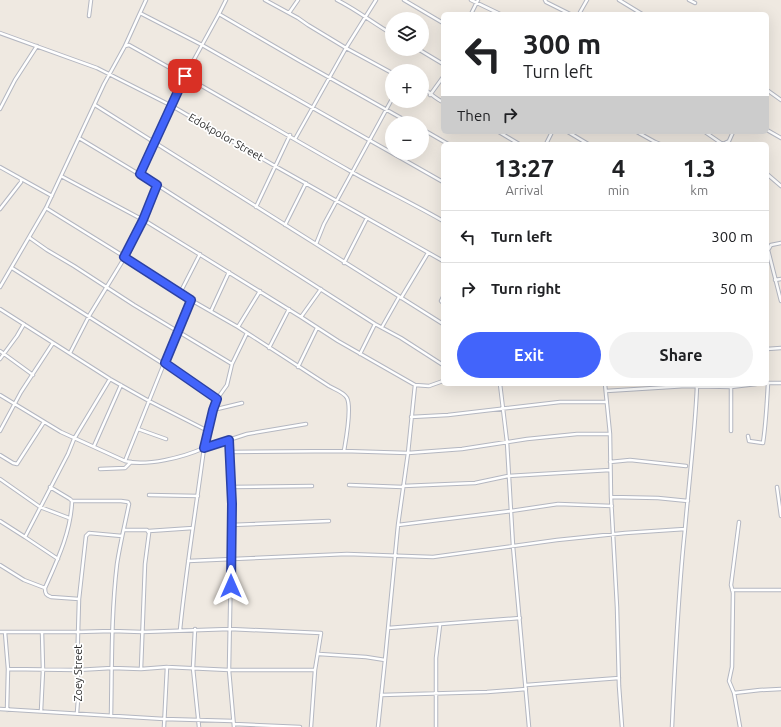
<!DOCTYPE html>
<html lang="en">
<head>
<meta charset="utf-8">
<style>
  :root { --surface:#fff; --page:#f2f2f2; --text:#202124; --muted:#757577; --line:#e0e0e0; --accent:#4264fb }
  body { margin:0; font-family:Ubuntu,sans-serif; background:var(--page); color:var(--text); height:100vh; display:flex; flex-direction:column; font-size:15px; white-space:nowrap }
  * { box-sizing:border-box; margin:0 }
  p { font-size:13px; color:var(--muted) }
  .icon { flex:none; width:22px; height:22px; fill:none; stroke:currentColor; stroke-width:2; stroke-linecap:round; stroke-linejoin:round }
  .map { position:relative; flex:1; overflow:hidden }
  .drawer { position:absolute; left:441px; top:142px; width:328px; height:244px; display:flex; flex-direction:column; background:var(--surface); border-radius:6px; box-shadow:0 4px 16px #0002 }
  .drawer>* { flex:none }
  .guide { position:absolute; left:441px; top:12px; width:328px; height:122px; border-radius:6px; box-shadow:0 4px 16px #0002; background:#fff; color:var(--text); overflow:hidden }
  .tools { position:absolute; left:385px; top:12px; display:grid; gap:8px }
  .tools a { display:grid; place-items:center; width:44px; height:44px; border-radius:50%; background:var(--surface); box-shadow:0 4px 16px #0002; font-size:20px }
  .pin { position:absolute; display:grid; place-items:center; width:34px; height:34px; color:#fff; margin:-17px; border-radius:8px; box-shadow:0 2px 6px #0006 }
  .me { position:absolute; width:44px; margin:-22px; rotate:0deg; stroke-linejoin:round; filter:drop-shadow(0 0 3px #0008) }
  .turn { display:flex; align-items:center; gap:14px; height:84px; padding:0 16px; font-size:18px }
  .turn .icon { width:52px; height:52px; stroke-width:2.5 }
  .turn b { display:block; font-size:28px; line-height:34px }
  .then { display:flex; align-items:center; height:38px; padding:0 16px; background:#0003; gap:8px; font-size:15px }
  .eta { display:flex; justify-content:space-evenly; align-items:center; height:68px; text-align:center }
  .eta b { font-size:24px; font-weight:600; line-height:28px }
  .action { display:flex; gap:8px; margin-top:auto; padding:8px 16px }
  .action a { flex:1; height:46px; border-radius:24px; background:var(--accent); color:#fff; font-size:16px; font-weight:600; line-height:46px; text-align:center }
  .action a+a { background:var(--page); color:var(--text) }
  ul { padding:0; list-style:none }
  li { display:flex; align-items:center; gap:12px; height:52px; padding:0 16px; border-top:1px solid var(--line) }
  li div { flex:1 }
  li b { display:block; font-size:15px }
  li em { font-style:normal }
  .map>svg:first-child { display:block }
</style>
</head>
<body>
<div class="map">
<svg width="781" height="727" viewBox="0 0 781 727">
  <rect width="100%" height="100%" fill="#efe9e1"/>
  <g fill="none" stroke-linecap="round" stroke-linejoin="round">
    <!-- street casing -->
    <g stroke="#b4b7c1" stroke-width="4.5">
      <path id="street" d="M265,0L298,18L308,25L346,48L295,139
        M337,0C357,10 373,23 392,34
        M376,0L346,48L392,73
        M404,0L443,23
        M471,0L500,14
        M545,0L546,2L570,14
        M619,0L642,14
        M689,0L695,3
        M140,13L146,0
        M289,13L298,0
        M219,14L226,0
        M471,14L478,0
        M579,14L587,0
        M89,16L91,0
        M0,33L97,68L172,106L275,166L443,261
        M125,46L140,13L202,45L443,182
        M418,49L443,64
        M422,88C430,92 434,98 443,102
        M767,90L781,100
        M430,95L443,77
        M95,105L443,324
        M0,109L15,80L37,46
        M422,129L448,144
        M767,130L781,138
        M499,132L519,144
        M568,132L588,144
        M637,132L655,142L654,144
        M705,132L721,143L726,144
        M79,138L162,188L375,324L401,338L443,365
        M655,142L660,144
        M725,143L729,141L733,132
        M546,144L552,132
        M0,167L52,196
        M140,174L185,76L219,14L298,60L410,123
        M767,174L781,186
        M61,176L147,222L301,317L338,341L415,385
        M256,207L290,135
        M46,208L125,257L191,300L238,327L329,386C334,389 344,392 347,398C352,408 346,439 344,451L408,453L462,449L527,439L577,434H610
        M0,209L21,182V179
        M285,225L306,183
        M30,238L47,250L74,266L134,305L232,364L227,385L217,399L213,410L204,448C184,457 146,467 125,461
        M781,243L771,245L768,250L781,301
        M316,244L324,224L392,99
        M344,263L367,218
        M12,268L165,365
        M775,280L781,279
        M0,287L46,208L104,84L125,46L129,45C203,86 276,129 350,171C380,188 412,203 443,221
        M180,293L200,254
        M443,297L441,301L443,303
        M401,298L428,253
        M0,309L110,379L149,401L208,431
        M211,311L229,272
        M301,317L321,289
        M238,327L260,291
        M382,327L399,297
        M269,348L289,309
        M767,349L781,348
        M0,351L33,375
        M70,353L89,316L125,257L143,220L157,185
        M360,354L375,324
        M0,359L17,336L24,324
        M165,363L217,399
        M232,364L247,333
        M298,367L317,328
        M767,383H781
        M500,384L507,442L513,546L529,727
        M605,384L610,434L611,497L617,607L619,686L622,727
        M606,391L686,386L731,387L756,384
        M0,395L61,432L125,461L177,331L191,300
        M213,410L242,403
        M411,417L448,415L560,402H606
        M138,429L166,439
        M0,431L21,392L53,343
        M731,431V387
        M748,436L749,441L763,443C766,423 767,403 768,383
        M229,440L232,504L229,670L234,727
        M94,446L121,385
        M230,452L344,451
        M0,455L13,463L17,464L44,422
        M610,462L630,460L686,466
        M100,469L125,468L131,462
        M0,479L40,507L69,518
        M349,485L403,487
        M403,486L475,483L508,476L610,470
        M50,487L70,499L72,501C71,532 57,561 45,588C45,594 46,595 51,597L79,599
        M231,487L312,486
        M777,487L781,516
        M149,495L198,496
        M611,497L658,498L688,501
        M72,501H121L128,502L129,504C125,524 120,544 117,564C111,615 112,665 111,716
        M0,521L25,537L68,454L74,439L110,379
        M739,522L731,585L733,593L732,667L729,681L734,693L740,727
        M231,525L329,521
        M398,525L511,511L558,504L612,506
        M124,530H147L149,533L145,564L141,669
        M149,531L193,528
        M25,537L58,559
        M188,561L347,554L433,557L557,540L625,533L685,529
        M0,565L24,580L45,588
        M732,590H781
        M388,628L520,618
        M195,629L193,668L199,727
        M180,630C186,569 196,509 204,448L247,434L306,424
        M0,632H77L112,631L142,632L230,629L321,633L315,670L311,727
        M5,632L8,669L7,710
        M319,654L366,657L385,660L398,525L408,453L415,385L429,386L443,381
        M8,669L77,670L112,668L141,669L167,667L229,670H315
        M526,685L619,678
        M734,693L760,690L781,689
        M381,695L487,692L526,689
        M0,709L164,719L233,721
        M41,711L43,670L42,632
        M77,713L79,685L77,670L79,599L86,536L89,533L122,536
        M234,724L300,727
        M164,727L167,667
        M378,727L385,660
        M436,727V658L440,625
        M672,727C675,661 678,595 685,529C689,481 695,434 697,386"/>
    </g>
    <!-- street -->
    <use href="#street" stroke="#fff" stroke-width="2.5"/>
  </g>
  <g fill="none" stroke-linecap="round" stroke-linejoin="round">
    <!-- route casing -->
    <g stroke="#2b41a3" stroke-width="10">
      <path id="route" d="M185,76L140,174L157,185L143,220L124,257L191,300L165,363L217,399L213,410L204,448L229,440L232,504L231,586"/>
    </g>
    <!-- route -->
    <use href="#route" stroke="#4264fb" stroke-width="7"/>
  </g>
  <g text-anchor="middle" stroke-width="3.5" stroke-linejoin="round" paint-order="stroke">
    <!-- street labels -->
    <g font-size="11" fill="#2e2e2e" stroke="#fff">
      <text transform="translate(226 137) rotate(30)" y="4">Edokpolor Street</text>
      <text transform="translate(78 673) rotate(-90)" y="4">Zoey Street</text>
    </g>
  </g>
</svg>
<div class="tools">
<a><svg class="icon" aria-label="layers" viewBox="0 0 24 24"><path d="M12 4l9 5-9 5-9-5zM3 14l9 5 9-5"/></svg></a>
<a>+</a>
<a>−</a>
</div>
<div class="pin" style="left:185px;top:76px;background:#d93025"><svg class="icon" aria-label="arrive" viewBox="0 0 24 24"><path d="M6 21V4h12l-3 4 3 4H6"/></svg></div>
<svg class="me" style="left:231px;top:586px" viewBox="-20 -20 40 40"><path d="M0-17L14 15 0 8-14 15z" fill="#4264fb" stroke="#fff" stroke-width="4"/></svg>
<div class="guide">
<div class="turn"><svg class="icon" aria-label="left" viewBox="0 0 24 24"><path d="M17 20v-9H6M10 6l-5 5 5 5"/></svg><div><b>300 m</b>Turn left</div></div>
<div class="then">Then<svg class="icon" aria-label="right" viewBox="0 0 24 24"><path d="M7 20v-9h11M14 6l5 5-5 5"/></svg></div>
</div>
<section class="drawer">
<div class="eta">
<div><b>13:27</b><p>Arrival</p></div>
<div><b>4</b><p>min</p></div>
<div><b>1.3</b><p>km</p></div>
</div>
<ul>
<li><svg class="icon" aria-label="left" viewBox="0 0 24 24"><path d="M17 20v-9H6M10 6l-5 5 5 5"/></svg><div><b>Turn left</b></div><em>300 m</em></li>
<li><svg class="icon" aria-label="right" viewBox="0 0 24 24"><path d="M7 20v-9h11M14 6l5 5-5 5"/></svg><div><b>Turn right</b></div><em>50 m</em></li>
</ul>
<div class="action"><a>Exit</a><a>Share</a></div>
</section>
</div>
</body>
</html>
